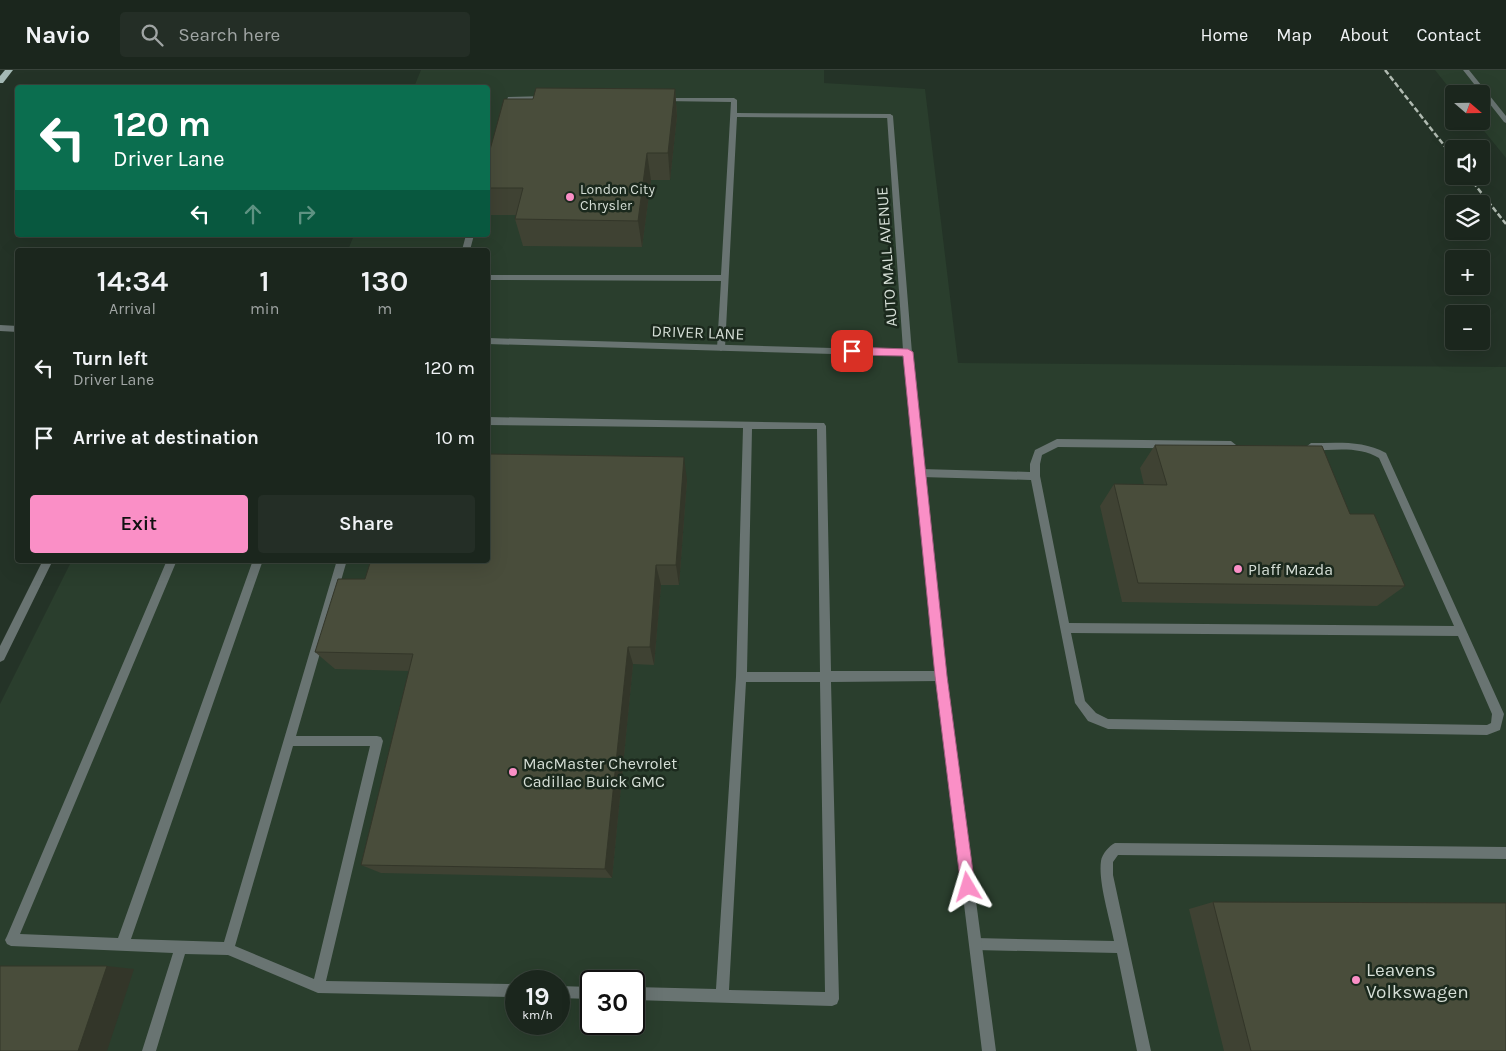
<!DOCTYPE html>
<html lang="en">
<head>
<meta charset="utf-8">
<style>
  :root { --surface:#1b261d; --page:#242e26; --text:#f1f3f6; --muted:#a0a5a4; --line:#39433b; --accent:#fa8fc6 }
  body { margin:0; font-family:Karla,sans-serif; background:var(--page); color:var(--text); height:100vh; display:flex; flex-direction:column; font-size:19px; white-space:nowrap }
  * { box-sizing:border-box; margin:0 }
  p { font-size:16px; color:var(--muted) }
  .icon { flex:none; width:28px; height:28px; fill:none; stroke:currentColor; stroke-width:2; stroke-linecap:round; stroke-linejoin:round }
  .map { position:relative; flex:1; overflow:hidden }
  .details { position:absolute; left:15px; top:178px; width:475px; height:315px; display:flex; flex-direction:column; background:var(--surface); border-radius:5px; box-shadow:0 5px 20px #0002,0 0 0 1px var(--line) }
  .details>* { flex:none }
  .guide { position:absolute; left:15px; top:15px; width:475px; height:152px; border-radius:5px; box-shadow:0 5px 20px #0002,0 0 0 1px var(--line); background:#0b6e4f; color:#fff; overflow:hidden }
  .needle { width:32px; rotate:110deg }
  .fabs { position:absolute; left:1445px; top:15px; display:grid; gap:10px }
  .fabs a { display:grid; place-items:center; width:45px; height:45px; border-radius:5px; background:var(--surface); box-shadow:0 5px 20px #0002,0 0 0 1px var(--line); font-size:25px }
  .speed { position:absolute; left:505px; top:900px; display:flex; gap:10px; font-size:25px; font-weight:700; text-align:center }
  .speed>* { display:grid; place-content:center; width:65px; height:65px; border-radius:50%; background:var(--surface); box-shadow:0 5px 20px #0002,0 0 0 1px var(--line); line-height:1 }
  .speed small { font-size:12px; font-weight:400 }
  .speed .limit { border:2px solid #111; border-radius:8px; background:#fff; color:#111 }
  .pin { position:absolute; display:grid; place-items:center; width:42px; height:42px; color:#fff; margin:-21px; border-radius:10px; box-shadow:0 2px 8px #0006 }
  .me { position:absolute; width:55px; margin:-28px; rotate:353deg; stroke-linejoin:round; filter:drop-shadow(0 0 4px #0008) }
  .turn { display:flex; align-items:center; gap:18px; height:105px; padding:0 15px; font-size:22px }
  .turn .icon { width:65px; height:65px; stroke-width:2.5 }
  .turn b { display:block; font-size:35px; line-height:42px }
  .lanes { display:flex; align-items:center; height:48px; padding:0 15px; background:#0003; justify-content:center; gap:25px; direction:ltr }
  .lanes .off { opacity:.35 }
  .eta { display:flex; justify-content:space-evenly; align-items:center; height:85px; text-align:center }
  .eta b { font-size:30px; font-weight:600; line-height:35px }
  .action { display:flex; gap:10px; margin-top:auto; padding:10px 15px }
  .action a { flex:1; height:58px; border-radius:5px; background:var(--accent); color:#111; font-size:20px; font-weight:600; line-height:58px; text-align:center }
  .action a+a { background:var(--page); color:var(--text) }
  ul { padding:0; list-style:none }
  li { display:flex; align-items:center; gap:15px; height:70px; padding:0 15px }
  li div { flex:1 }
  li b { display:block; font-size:19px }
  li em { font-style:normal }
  header { display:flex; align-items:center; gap:30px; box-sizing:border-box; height:70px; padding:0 25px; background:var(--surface); border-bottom:1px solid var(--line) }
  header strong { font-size:24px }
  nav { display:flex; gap:28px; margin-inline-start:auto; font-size:18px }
  .search { width:350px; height:45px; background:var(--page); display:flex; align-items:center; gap:12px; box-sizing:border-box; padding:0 18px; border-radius:5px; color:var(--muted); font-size:19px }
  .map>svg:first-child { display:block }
</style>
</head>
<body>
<header>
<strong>Navio</strong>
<div class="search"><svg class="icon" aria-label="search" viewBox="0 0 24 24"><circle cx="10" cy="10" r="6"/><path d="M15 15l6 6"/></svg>Search here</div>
<nav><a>Home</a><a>Map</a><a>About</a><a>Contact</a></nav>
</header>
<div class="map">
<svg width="1506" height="981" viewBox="0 0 1506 981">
  <rect width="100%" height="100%" fill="#243327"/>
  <!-- built -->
  <path fill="#2a3e2d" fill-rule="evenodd" d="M421,0H824V13L925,19L958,293L1506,297V981H0V634L72,490H488V180H348L354,165H488V18L414,17ZM516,911H559V954H516ZM591,911H634V954H591Z
    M1435,0H1506V88L1476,51H1481V24H1454Z"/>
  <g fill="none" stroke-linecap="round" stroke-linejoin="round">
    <!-- service -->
    <path fill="#697472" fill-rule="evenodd" d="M1463,0H1469L1506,46V53L1504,52Z
      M546,26L549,28L548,29L513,30L508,43L503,42L508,27Z
      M661,28H734L737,30V43L890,44L893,46L890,48L737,47L725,278L721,281L717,278L721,211L488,210V206L490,205H721L731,32L663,31L661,30Z
      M466,165H474L470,180H462Z
      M488,347L824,353L826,356L831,601H941L945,602L946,606L945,610L941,611L831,612L839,929L837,934L832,936L634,930V917L716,919L736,607L743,358L488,355ZM752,359H817L820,602H747ZM746,612H820L825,922L729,920Z
      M1057,369L1231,371L1236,375L1231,379L1058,377L1042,385L1040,394V406L1069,553L1454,556L1379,388C1359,376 1334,380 1311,381L1306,377L1311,373C1337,373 1363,370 1386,383L1504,644L1500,660L1487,665L1108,659L1088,651L1075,633L1031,410L921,407L916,403L921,399L1030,402V394L1035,380ZM1071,563L1458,566L1492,644L1491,653L1487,655L1108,649L1096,643L1085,631Z
      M43,490H53L4,590L0,592V576Z
      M167,490H177L20,864L118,868L253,490H263L131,869L224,872L337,490H347L296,666H377L381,667L383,671L326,911L516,914V927L318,923L228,885L185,884L156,981H142L173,883L11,876L7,874L5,870L7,866ZM293,676H370L314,909L235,876Z
      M1115,773L1506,777V789L1118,785L1113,792V805L1151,981H1137L1117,883L975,880L971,878L969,874L971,870L975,868L1114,871C1110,849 1098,812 1101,791C1102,784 1109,776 1115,773Z
      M559,916L591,917V929L559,928Z"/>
    <!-- minor -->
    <path fill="#697472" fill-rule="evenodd" d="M890,44L893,46L912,283L946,606L996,981H982L936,606L904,286L488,274V268L903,280L887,46Z
      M0,255L18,256V262L0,261Z"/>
    <!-- primary -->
    <path fill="#a3b9b4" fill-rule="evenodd" d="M5,0H13L3,13H0V6Z"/>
    <!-- rail -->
    <path stroke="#b0bab1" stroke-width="2.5" stroke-dasharray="5.5 2.5" stroke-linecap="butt" d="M1385,0L1454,88
      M1468,106L1506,154"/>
  </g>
  <!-- wall -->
  <path fill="#3f4233" d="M675,19L677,46L670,110H651L642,177L523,176L515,149L516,145H488V87L533,29Z
    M1155,375L1350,444L1405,516L1377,536L1122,532L1100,436L1114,414L1144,415L1140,398Z
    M687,410L679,515H661L654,595L633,594L612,808L381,803L361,795L409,601L335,599L315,582L365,509Z
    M1213,832L1506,981H1224L1189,839Z"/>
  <!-- shaded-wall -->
  <path fill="#333629" d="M675,19L677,46L670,110L668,83Z
    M647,83L651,110L642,177L638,151Z
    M684,387L687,410L679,515L676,495Z
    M656,495L661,515L654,595L650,577Z
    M628,577L633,594L612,808L605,799Z
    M107,896L134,899L107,981H78Z"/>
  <!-- building -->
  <path fill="#494d3b" stroke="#333629" d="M536,18L675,19L668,83H647L638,151L515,149L523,118H488V87L504,29H533Z
    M1155,375L1322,376L1350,444H1374L1405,516L1138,513L1114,414L1167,415Z
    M488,384L684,387L676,495H656L650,577H628L605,799L361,795L413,584L315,582L338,509H365L371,490H488Z
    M1213,832L1506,833V981H1251Z
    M0,896H107L78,981H0Z"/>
  <!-- route -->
  <path fill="#fa8fc6" stroke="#a25d81" d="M852,277L908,279L913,282L947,606L975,817L973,822L968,824L963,822L961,817L935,606L903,286L852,285L847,281Z"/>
  <!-- markers -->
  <g fill="#fa8fc6" stroke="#1b291d" stroke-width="2">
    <circle cx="570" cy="127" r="5"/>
    <circle cx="1238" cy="499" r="5"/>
    <circle cx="513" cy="702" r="5"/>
    <circle cx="1356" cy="910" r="5"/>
  </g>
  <g text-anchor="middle" stroke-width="5" stroke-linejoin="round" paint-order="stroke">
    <!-- far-poi labels -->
    <g font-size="14" fill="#d5ded6" stroke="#1b291d" text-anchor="start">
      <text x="580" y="124">London City<tspan x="580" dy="16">Chrysler</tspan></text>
    </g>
    <!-- street labels -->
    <g font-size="16" fill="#d5ded6" stroke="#1b291d">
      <text transform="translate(886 187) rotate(-94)" y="6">AUTO MALL AVENUE</text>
      <text transform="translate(698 262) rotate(2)" y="6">DRIVER LANE</text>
    </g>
    <!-- poi labels -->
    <g font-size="16" fill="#d5ded6" stroke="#1b291d" text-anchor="start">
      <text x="1248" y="505">Plaff Mazda</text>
      <text x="523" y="699">MacMaster Chevrolet<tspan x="523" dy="18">Cadillac Buick GMC</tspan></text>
    </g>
    <!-- near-poi labels -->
    <g font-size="19" fill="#d5ded6" stroke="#1b291d" text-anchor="start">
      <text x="1366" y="906">Leavens<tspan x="1366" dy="22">Volkswagen</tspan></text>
    </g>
  </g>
</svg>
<div class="fabs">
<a><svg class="needle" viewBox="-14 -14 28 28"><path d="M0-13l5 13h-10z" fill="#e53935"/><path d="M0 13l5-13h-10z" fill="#a0a5a4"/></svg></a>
<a><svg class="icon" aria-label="sound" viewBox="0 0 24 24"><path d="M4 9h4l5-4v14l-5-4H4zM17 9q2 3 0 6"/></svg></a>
<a><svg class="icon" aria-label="layers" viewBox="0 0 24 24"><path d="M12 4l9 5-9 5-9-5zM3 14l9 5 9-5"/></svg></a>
<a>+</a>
<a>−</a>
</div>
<div class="speed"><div>19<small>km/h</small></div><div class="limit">30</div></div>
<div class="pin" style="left:852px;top:281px;background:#d93025"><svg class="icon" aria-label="arrive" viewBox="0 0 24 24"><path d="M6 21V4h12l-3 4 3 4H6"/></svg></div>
<svg class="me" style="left:968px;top:817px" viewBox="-20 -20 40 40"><path d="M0-17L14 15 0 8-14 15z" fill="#fa8fc6" stroke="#fff" stroke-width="4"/></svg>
<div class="guide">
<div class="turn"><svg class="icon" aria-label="left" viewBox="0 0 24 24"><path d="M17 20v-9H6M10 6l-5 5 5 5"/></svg><div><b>120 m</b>Driver Lane</div></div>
<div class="lanes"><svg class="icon" aria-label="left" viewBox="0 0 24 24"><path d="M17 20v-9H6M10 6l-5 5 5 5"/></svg><svg class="icon off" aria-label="ahead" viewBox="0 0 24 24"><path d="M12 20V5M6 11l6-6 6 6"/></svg><svg class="icon off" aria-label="right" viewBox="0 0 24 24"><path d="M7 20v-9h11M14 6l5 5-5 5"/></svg></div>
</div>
<section class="details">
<div class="eta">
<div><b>14:34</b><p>Arrival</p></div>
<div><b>1</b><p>min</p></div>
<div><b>130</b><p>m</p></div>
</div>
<ul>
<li><svg class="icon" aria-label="left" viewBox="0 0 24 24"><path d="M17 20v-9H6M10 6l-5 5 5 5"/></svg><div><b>Turn left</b><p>Driver Lane</p></div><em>120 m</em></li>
<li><svg class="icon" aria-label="arrive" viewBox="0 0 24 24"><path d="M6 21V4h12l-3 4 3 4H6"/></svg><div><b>Arrive at destination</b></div><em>10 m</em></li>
</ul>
<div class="action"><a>Exit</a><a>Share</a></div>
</section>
</div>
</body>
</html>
